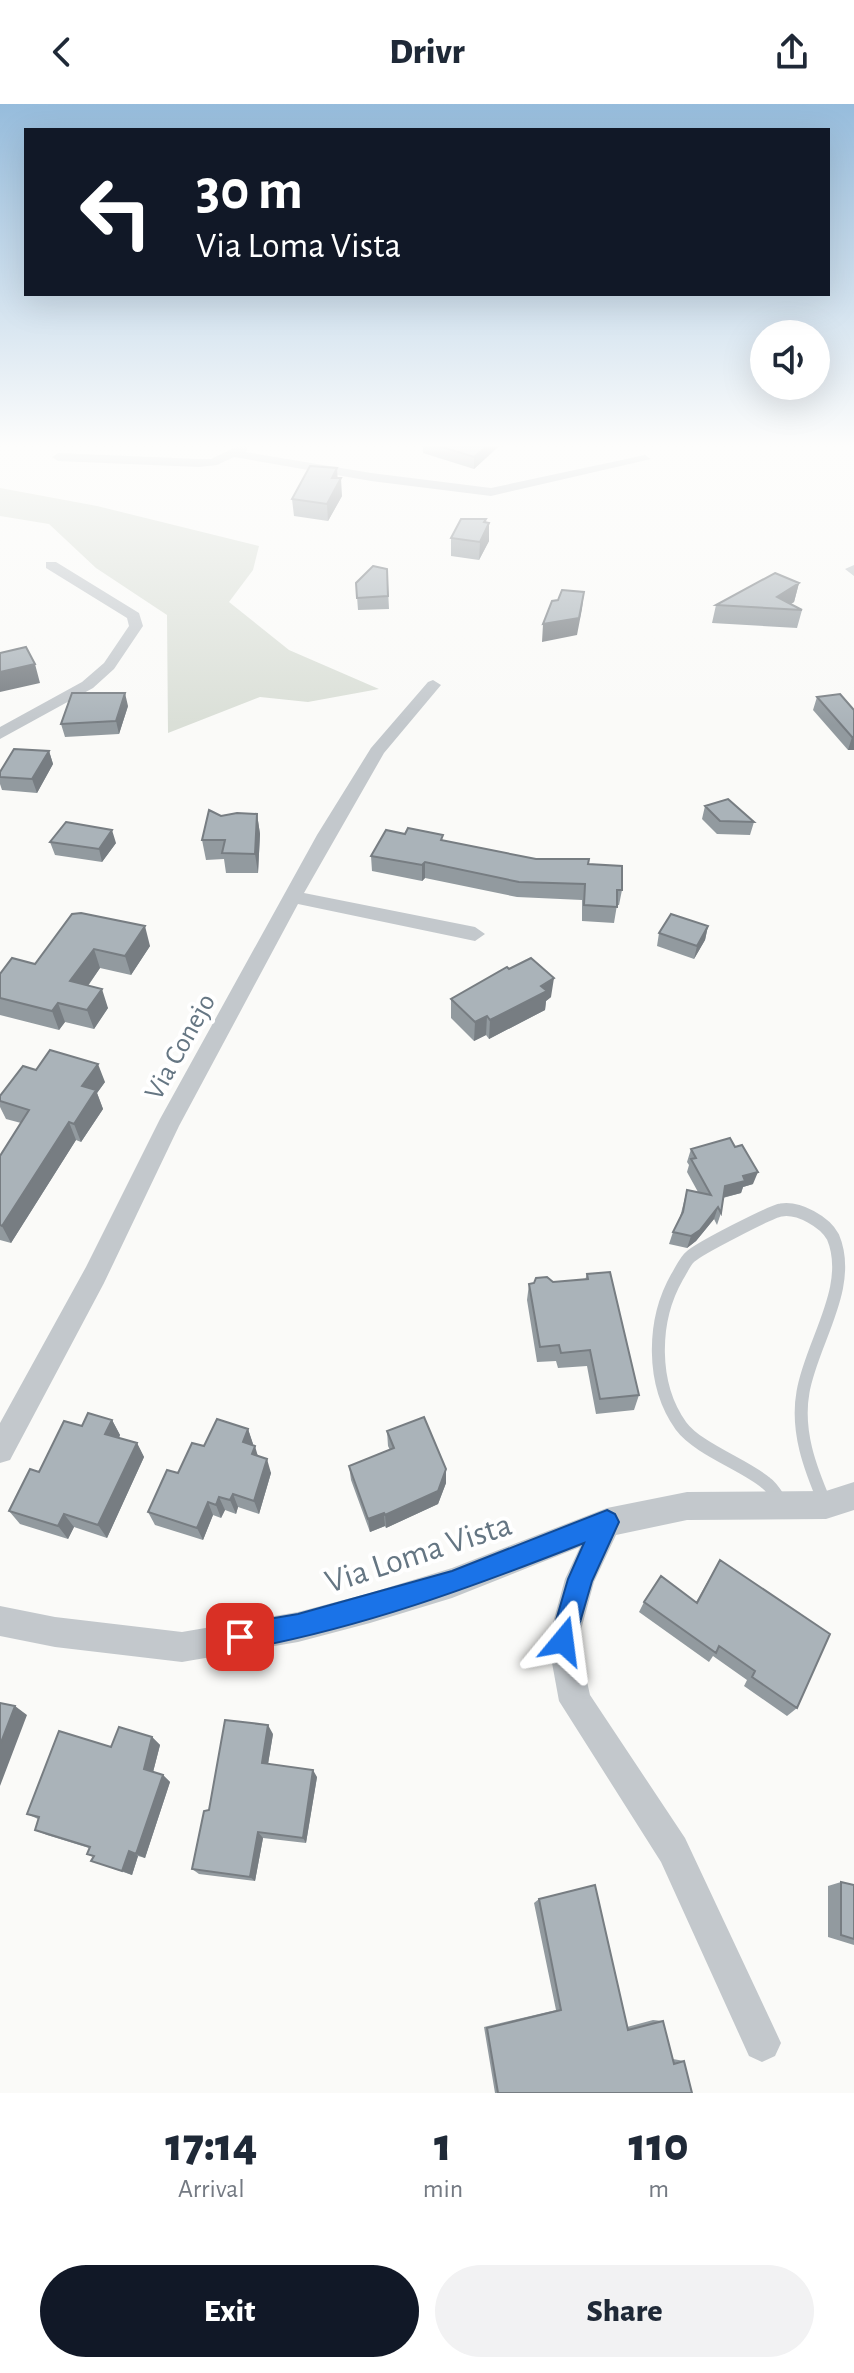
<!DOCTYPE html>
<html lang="en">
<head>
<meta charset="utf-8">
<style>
  :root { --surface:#fff; --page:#f2f2f3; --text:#1f2937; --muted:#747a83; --accent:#111827 }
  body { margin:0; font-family:"Alegreya Sans",sans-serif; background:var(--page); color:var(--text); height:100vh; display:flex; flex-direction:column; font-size:30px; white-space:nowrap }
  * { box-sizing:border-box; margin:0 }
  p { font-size:26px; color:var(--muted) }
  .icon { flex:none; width:44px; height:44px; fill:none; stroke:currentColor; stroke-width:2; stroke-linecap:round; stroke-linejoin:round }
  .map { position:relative; height:1989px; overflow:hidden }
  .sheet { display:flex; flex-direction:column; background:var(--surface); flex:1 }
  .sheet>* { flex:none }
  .top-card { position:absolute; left:24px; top:24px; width:806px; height:168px; border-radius:0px; box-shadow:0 8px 32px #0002; background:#111827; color:#fff; overflow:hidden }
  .tools { position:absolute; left:750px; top:216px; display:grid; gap:16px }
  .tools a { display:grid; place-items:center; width:80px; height:80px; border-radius:50%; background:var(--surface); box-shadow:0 8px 32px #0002; font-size:40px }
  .pin { position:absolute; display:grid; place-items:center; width:68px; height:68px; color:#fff; margin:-34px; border-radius:16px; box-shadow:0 4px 12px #0006 }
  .me { position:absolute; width:88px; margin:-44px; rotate:16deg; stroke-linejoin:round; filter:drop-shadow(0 0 6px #0008) }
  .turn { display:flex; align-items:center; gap:28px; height:168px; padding:0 40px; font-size:36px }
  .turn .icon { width:104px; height:104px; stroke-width:2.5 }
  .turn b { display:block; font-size:56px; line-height:68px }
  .eta { display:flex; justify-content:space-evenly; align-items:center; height:136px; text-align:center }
  .eta b { font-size:48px; font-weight:800; line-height:56px }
  .primary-button { display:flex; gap:16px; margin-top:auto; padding:16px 40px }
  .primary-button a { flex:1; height:92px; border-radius:48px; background:var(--accent); color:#fff; font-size:32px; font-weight:800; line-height:92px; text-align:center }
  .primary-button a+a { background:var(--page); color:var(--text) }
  header { display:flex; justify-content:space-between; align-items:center; height:104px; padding:0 40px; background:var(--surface); font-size:36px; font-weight:800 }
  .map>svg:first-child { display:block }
</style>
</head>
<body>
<header><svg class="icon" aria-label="back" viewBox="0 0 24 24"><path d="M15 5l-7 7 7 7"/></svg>Drivr<svg class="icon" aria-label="share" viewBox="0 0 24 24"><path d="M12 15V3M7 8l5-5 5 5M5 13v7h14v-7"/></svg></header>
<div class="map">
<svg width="854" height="1989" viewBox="0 0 854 1989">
  <rect width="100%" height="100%" fill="#fafaf8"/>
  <!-- green -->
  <path fill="#dadfd7" d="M0,384L97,402L259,442L253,466L229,498L289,546L379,585L308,598L260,593L168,629L167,511L96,464L49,420L0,412Z"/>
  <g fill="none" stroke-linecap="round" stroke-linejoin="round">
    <!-- service -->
    <path stroke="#c3c8cc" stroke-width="13" d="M781,1398C777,1392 772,1383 766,1379C745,1361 698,1345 681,1322C651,1280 652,1217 677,1173C681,1167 685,1157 690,1153C698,1145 772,1107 781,1106C799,1103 825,1118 833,1133C854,1183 811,1239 803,1288C796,1327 810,1364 825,1399"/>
    <!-- minor -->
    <path fill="#c3c8cc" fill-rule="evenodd" d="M238,342H250L245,348L371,369L491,384L645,351L651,355L491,392L371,377L234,353L217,361L199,363L58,357L52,353L58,349L199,355H211Z
      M46,458H56L139,509L143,522L114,565L93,584L0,635V623L82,578L104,559L129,522L127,514L46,464Z
      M854,461V472L845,465Z
      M433,576L441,581L384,649L304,789L475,823L485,830L475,837L298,800L179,1022L104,1179L10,1356L0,1359V1319L86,1163L160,1015L317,731L371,644L428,578Z
      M854,1378V1406L826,1415L687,1416L616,1431L594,1478L578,1537L590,1591L685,1734L775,1926L781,1939L775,1952L762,1958L749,1952L661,1758L559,1597L548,1537L565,1475L580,1443L452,1494L370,1519L298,1538L182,1558L55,1543L0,1532V1502L55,1513L182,1528L298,1508L370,1489L452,1464L607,1404L687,1388L826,1387Z"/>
  </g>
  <!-- wall -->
  <path fill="#929a9f" d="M423,342H499L474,365L423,349Z
    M342,392L328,417L294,412L292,395Z
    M486,415L489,437L479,456L451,452V434Z
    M387,465L389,505L358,506L356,479Z
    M799,479L794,498L791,500L802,506L797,524L712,519L716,501Z
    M817,593L854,606V646H848L813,606Z
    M128,602L119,630L65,633L61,620Z
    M49,647L53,660L37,689L2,686L0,680V668Z
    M705,702L754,718L750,731L717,730L702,715Z
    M257,710L260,730L258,769H226L224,755L206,756L202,736L221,712Z
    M405,730L536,755L588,760L622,786L619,801H617L614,819L582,817V796L517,793L425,774L422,777L372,767L371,752Z
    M50,738L116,739L102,758L55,751Z
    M72,810L150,842L131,871L100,864L88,882L108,904L94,925L65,918L59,926L0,911V870L35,860Z
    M708,822L705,836L694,855L657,842L659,829Z
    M551,893L546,897L545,906L489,935L486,931L474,937L451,914V895Z
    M36,966L105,978L97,989L103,1005L81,1038L76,1036L11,1139L0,1136V1052L21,1019L6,1015L0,1003V992Z
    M691,1045L753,1080L743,1083L741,1089L723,1094L721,1109L717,1121L714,1115L696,1137L687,1144L669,1140L673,1128L680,1113L687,1086L698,1088L687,1068L689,1061L687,1058Z
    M587,1170L639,1291L634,1306L596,1310L587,1262L558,1264L556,1257L537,1258L527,1196L529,1180L585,1176Z
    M112,1316L120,1331L119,1334L137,1339L144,1353L107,1434L74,1423L68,1435L20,1420L9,1407L39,1368L82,1322Z
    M248,1325L253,1340L252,1341L258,1352L271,1369L259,1410L238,1403L236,1410L225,1406L221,1414L213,1411L203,1436L155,1421L148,1408L204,1342Z
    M387,1327L446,1379L438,1400L386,1424L385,1422L370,1428L351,1376L349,1362L390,1346L388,1342Z
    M720,1456L797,1604L787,1612L744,1582L747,1576L713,1552L709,1558L639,1508L644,1498H696Z
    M273,1630L268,1660L317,1673L306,1739L263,1734L255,1777L199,1770L192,1765L209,1706Z
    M152,1633L160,1641L153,1668L163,1671L170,1678L145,1754L138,1752L132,1771L91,1757L93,1753L87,1750L89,1744L47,1731L35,1726L38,1715L27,1710L111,1643Z
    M841,1778L854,1781V1841L828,1833V1782Z
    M539,1795L627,1923L653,1916L663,1917L673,1955L684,1957L692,1989H495L484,1923L556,1906L534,1799Z"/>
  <!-- shaded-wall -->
  <path fill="#777d82" d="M487,342H499L474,365V353Z
    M337,364L338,379L341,374L342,392L328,417L327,400L332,374Z
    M486,415L485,427L489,419V437L479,456L480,438Z
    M799,479L794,498L783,504L777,493Z
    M584,488L582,505L577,531L542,538L543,520Z
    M35,560L40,579L0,588V568Z
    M125,589L128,602L119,630L116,617Z
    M852,633H854V646H848Z
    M49,647L53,660L37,689L32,675Z
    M257,710L260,730L258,769L255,750Z
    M112,726L116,739L102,758L99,745Z
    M425,758V774L422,777V761Z
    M145,822L150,842L131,871L125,852Z
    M708,822L705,836L694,855L697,842Z
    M94,845L100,864L77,897L70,877Z
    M554,874L551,893L546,897L545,906L489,935L490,916Z
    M102,885L108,904L94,925L87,906Z
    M58,899L65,918L59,926L52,907Z
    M487,912L486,931L474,937L475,918Z
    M98,960L105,978L97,989L103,1005L81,1038L74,1020L82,982Z
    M69,1018L76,1036L11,1139L2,1122Z
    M758,1068L753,1080L743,1083L741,1089L721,1094L725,1082L743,1072Z
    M718,1103L714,1115L696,1137L687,1144L691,1132Z
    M112,1316L120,1331L114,1344L105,1330Z
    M248,1325L253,1340L247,1353L243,1338Z
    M137,1339L144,1353L107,1434L98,1421Z
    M255,1342L259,1356L252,1350Z
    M267,1355L271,1369L259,1410L254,1397Z
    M446,1365V1379L438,1400L386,1424L385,1411Z
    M233,1390L238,1403L236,1410L230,1396Z
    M219,1393L225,1406L221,1414L216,1401Z
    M208,1398L213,1411L203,1436L197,1424Z
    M384,1409L385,1422L370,1428L368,1415Z
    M64,1410L74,1423L68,1435L58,1422Z
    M15,1602L27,1611L0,1682V1641Z
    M268,1621L273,1630L267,1666L262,1659Z
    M152,1633L160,1641L152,1672L144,1665Z
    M313,1666L317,1673L306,1739L303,1734Z
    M163,1671L170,1678L145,1754L136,1750Z
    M258,1728L263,1734L255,1777L250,1773Z
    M129,1747L138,1752L132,1771L122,1767Z"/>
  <!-- building -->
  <path fill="#aab3b9" stroke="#777d82" stroke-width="2" d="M439,342H487L474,353Z
    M310,362L337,364L332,374H341L327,400L292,395Z
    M461,415H486L484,418L489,419L480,438L451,434Z
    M373,462L387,465L388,492L357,494L356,479Z
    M775,469L799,479L777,493L802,506L716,501Z
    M562,486L584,488L579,514L543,520L552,497L558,496Z
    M26,543L35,560L0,568V549Z
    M72,589H125L116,617L61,620Z
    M840,590L854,606V633H852L817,593Z
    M14,645L49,647L32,675L0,673V668Z
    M728,695L754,718L720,717L705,702Z
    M209,706L221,712L237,709L257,710L255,750L222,749L225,736H202Z
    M66,718L112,726L99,745L50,738Z
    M408,724L443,731L441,736L536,755H589L588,760L622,762V786H617V803L584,801L585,780L519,778L425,758L422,761L371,752L386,726L405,730Z
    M81,809L145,822L125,852L94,845L70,877L102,885L87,906L58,899L52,907L0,894V870L12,854L35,860L72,810Z
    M671,810L708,822L697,842L659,829Z
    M531,854L554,874L541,882L547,887L490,916L487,912L475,918L451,895L507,863L509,865Z
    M50,946L98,960L82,982L96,986L74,1020L69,1018L2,1122L0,1121V1052L29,1006L0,997V992L23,962L36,966Z
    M730,1034L735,1043L742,1041L758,1068L743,1072L745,1077L725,1082L721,1109L718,1103L700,1126L691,1132L673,1128L683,1108L687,1086L711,1091L691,1055L696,1054L691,1045Z
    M610,1168L639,1291L600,1295L590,1246L561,1249L559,1241L540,1243L529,1180L534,1179L536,1174L547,1173L553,1178L588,1175L587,1170Z
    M88,1309L112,1316L105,1330L137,1339L98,1421L64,1410L58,1422L9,1407L30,1365L39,1368L64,1317L82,1322Z
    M424,1313L446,1365L438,1387L385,1411L384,1409L368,1415L349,1362L394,1344L387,1327Z
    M217,1315L248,1325L243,1338L255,1342L252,1350L267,1355L254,1397L233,1390L230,1396L219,1393L216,1401L208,1398L197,1424L148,1408L167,1366L178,1369L192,1339L204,1342Z
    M720,1456L830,1530L797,1604L752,1573L755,1567L719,1542L716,1549L644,1498L661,1472L697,1499Z
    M0,1599L15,1602L0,1641Z
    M225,1616L268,1621L262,1659L313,1666L303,1734L258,1728L250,1773L192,1765L204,1707L209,1706Z
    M119,1623L152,1633L144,1665L163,1671L136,1750L129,1747L122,1767L91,1757L94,1752L87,1750L90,1743L35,1726L39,1713L27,1710L59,1627L111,1643Z
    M841,1778L854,1781V1835L841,1831Z
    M595,1781L628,1926L663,1917L674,1960L684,1957L692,1989H498L487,1924L561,1906L539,1795Z"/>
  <!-- sky -->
  <linearGradient id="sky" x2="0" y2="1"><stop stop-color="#96bcdc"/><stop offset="0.55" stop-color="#fdfdfc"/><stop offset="1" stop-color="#fdfdfc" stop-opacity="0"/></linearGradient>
  <rect width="854" height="621" fill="url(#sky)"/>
  <!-- route -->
  <path fill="#1a73e8" stroke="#114b97" stroke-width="2" d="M607,1406L615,1410L619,1418L592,1477L572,1546L563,1549L554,1546L550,1537L568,1475L584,1439C470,1484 361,1524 240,1546L231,1542L227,1533L231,1524L240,1520L298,1510L452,1467Z"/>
  <g text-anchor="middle" stroke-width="8" stroke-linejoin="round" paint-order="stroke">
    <!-- street labels -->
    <g font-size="28" fill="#657683" stroke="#fff">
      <text transform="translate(179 942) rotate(-61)" y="10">Via Conejo</text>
    </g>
    <!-- near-street labels -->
    <g font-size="34" fill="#657683" stroke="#fff">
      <text transform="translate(418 1448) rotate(-18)" y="12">Via Loma Vista</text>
    </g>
  </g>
</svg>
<div class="tools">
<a><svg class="icon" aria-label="sound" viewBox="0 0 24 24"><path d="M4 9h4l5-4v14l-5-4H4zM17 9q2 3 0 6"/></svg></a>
</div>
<div class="pin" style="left:240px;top:1533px;background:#d93025"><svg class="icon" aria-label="arrive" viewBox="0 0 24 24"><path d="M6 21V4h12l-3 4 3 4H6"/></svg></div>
<svg class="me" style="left:563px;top:1537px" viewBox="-20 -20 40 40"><path d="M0-17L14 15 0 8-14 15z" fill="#1a73e8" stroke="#fff" stroke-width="4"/></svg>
<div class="top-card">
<div class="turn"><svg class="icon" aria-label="left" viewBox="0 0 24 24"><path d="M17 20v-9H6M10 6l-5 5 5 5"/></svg><div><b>30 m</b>Via Loma Vista</div></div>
</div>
</div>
<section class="sheet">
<div class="eta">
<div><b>17:14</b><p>Arrival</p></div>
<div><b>1</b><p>min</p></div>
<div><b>110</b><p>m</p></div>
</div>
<div class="primary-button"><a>Exit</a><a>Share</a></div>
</section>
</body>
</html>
